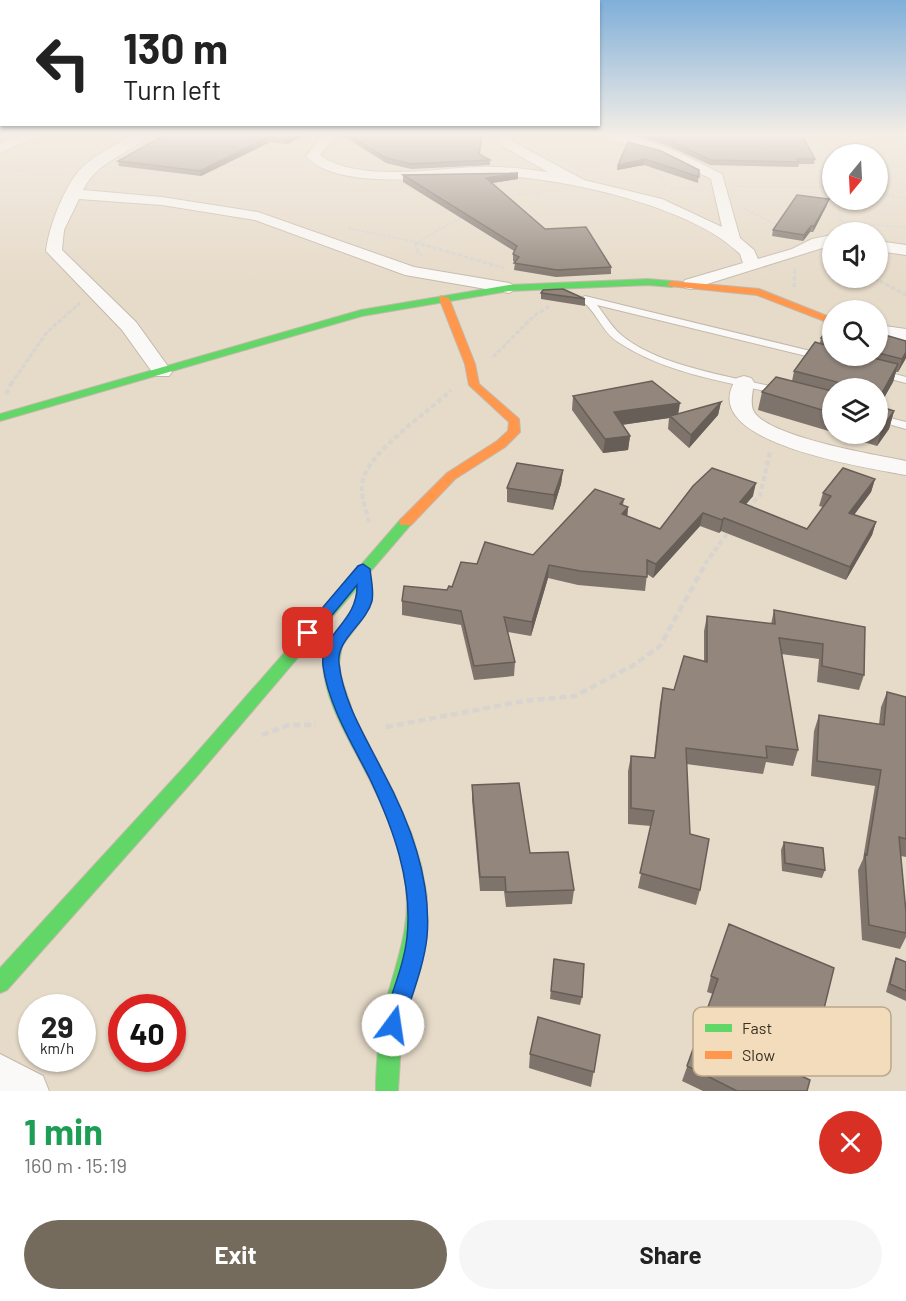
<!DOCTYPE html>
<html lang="en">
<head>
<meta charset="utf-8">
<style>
  :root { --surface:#fff; --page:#f6f6f6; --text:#222; --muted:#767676; --accent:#756b5d }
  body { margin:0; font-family:Barlow,sans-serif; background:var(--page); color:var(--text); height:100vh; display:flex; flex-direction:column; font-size:22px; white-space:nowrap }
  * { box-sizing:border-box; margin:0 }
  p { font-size:20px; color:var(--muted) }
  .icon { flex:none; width:33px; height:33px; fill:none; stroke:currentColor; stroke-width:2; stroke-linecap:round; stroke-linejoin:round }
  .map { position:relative; height:1091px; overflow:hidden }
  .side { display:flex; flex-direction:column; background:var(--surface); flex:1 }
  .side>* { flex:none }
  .top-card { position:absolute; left:0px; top:0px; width:600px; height:126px; box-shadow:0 2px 4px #0004; background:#fff; color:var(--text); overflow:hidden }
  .needle { width:39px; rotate:198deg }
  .controls { position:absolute; left:822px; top:144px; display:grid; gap:12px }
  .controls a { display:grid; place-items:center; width:66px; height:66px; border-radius:50%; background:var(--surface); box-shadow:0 2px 4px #0004; font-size:30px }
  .speed { position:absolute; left:18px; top:994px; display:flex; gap:12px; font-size:30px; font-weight:700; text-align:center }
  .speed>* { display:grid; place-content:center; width:78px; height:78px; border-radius:50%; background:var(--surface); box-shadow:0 2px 4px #0004; line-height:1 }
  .speed small { font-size:15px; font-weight:400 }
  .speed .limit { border:9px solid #d22; background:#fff; color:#111 }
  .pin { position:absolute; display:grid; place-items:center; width:51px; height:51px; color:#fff; margin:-26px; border-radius:12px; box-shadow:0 3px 9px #0006 }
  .me { position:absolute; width:66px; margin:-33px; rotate:14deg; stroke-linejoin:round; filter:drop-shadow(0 0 4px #0008) }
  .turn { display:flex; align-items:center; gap:21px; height:126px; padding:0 24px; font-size:27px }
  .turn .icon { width:78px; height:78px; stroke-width:2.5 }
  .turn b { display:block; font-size:42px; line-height:51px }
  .round { display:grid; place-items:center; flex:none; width:63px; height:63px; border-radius:32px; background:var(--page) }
  .head { display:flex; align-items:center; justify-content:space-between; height:102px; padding:0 24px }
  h1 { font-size:36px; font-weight:700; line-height:45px; color:#1e9e55 }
  .button { display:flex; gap:12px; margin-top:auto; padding:12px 24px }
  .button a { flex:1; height:69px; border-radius:36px; background:var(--accent); color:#fff; font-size:24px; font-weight:700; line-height:69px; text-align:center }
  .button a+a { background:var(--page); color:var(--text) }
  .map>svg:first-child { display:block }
</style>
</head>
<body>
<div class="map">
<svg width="906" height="1091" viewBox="0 0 906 1091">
  <rect width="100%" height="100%" fill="#e6dac8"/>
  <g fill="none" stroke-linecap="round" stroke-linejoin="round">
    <!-- lane casing -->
    <g stroke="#c3b9ab" stroke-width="2">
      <path id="lane" d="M585,296L827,355L828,357L823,360L597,305C605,315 611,326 620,334C657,367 739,378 787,390L788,392L783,395C728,382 666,374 618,342C602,332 597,312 582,301L580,299Z
        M876,369L906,377V383L872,374V370Z
        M878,415L906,422V429L878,421Z"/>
    </g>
    <!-- street casing -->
    <g stroke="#c3b9ab" stroke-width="2">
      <path id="street" d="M27,133H44L0,153V144Z
        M135,133H150C129,156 97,160 83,190L162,197L258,212L414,267L509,283L518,288L509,293L405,275L255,220L162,205L79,199L64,230L62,250L136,322L172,372L169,376H155L122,330L46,251C49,227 62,193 77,173C91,156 117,145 135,133Z
        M325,133H338L320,155C358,183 434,168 479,167C502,166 525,169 548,172L501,145L496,133H508L511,140L519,145L584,180L662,199L722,227L711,179L661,154L616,142L606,133C644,133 688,157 722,174L740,238L754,250L758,259L792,249L812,239L832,235V245L691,289L685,288L682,284L685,280L743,263L740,254C693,207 571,180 506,176C458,173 339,195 306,156Z
        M878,241L906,245V255L878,251Z
        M878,325L906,329V341L878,336Z
        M744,376L751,378L754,382C753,391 750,401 753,410C765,437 877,455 906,461V475C871,468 691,443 737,378Z
        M0,1054L43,1076L49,1091H0Z"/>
    </g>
    <!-- fast casing -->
    <g stroke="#c3b9ab" stroke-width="2">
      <path id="fast" d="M648,279L672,281L677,284L672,287L648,285L509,291L362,316L0,421V414L361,310L509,285Z
        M406,518L413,522L370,572L371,601L361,621L342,646L339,664L341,677L354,716L394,793L412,835L421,865L427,897L423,945L402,1029L398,1091H376V1081C377,1057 379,1032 384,1009C395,965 413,925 405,879C399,839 381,801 362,765C346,734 324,699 323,663C323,632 359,618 358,587L198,775L7,990L0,993V968L186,765L356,571L358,566L361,565L401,519Z"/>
    </g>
    <!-- slow casing -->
    <g stroke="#c3b9ab" stroke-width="2">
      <path id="slow" d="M672,281L759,289L832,318V324L757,295L669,286L667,284Z
        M441,296L449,298L475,364L479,384L519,419L520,432L505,447L455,479L411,525H401L399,522L401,519L447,473L497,441L508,431L509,422L469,385L465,364L439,298Z"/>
    </g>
    <!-- path-far3 -->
    <path stroke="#d8d4cf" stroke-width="2" stroke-dasharray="3 1.5" stroke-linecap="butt" d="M825,146L832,158
      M609,164L655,173L663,178L665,188
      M219,165L298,166
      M587,166L623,159
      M0,169L62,174
      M112,175L164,171
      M737,186L832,187
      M671,189L700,188
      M878,193L906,199
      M504,196L541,193
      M839,200L840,222
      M743,208L779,226
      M841,221L906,228
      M348,228L420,243
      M415,243L464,216"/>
    <!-- path-far2 -->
    <path stroke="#d8d4cf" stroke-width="3" stroke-dasharray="4.5 2" stroke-linecap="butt" d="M414,242L504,268
      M415,242L418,252L422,255
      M874,278L906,295
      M794,287L795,267
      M493,357L535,315L550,306
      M11,384L47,332L80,303"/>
    <!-- path-far1 -->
    <path stroke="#d8d4cf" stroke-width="4" stroke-dasharray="5 3" stroke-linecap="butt" d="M6,394L12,382
      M748,508L760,495L770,452
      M369,522C366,509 359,493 363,480C372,448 427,414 451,390
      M705,564L730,530"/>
    <!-- path -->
    <path stroke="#d8d4cf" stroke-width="4.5" stroke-dasharray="7 4" stroke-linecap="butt" d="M386,727L524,701L575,696L634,665L660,646L706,563
      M262,735L289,725H316"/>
    <!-- lane -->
    <use href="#lane" fill="#fbf9f7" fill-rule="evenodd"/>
    <!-- street -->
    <use href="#street" fill="#fbf9f7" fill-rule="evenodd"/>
    <!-- fast -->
    <use href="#fast" fill="#63d668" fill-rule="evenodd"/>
    <!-- slow -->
    <use href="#slow" fill="#ff974d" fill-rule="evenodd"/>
  </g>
  <!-- wall -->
  <path fill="#7e746c" d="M168,133H311L287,144L270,142L201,176L119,166L118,161Z
    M340,133H483L480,154L490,160V165L411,169L386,163L340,134Z
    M628,133H801L815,159L814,164H799L798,167L710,165L666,145Z
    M628,142L699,170L698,183L644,165L617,170L618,165Z
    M518,173V179L492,183L545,229L611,267V274L556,277L514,270L515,262L513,261V254L514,251L403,182V175Z
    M827,205L813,232H810L803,241L772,236L773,230Z
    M541,293L585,299V306L541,299Z
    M832,323V356H878V333L906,358L898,372H896L893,382L879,406L894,411L889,429L877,446L837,434H878V388H832V432L758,410L762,392L792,381L794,371L820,343L821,338Z
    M573,396L678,414L721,402L718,415L689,448L668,429L669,418L622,425L630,436L628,450L603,453L572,410Z
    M563,470L561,484L553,510L507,502V488Z
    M875,479L871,492L854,515L876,522L872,535L846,580L721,531L719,533L700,526L653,578L647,574L645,591L578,585L548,578L531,636L508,632L515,662L514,676L474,680L461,625L402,615V601L447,590L452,587L477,564L533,555L624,499L623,505L628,507L627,516L660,529L693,486L753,496L746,504L807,529L823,507L819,506L823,493Z
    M774,610L865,627L864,675L859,690L817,682L819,659L781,654L798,750L793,766L766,762L763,774L686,764L690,834L700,890L696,905L638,888L651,826L628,824V771L631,756L654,758L660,703L663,688L674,690L704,661V631L707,616L771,624Z
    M887,692L906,697V857L901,856L906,912V937L900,949L862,940L858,870L863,859L875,786L811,776L814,731L819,715L879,724L881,707Z
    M472,785L530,853L574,890L572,904L506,907L504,891H480L472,800Z
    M784,842L825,870L822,878L782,871L781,850Z
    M896,958L906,962V1001L886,992L893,966Z
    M554,959L582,997L580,1005L550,999Z
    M711,976L820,1025L813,1040L808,1038L799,1075L807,1091H703L682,1081L713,994L707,992Z
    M600,1035L591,1087L529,1068L530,1054Z"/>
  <!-- shaded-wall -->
  <path fill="#675e58" d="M300,133H311L287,144L286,139Z
    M269,137L270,142L201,176L200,171Z
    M645,159L644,165L617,170L618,165Z
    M518,173V179L486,184V178Z
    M829,199L827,205L813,232L814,226Z
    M811,226L810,232L803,241L804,235Z
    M906,352V358L898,372L902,359Z
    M898,364L893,382L878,409V400Z
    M721,402L718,415L689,448L691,435Z
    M680,403L678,416H670L669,418L613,426L614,412Z
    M894,411L889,429L877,446L882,428Z
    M630,436L628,450L603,453L605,439Z
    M563,470L561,484L553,510L554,495Z
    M875,479L871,492L845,527L849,513Z
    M756,483L753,496L737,515L740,502Z
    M628,507L627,520L622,514Z
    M703,513L700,526L653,578L656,564Z
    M724,518L721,531L719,533L722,520Z
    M876,522L872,535L846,580L850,567Z
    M549,565L548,578L531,636L532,622Z"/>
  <!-- building -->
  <path fill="#93877d" stroke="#675e58" stroke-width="1.5" d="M168,133H300L286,139L269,137L200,171L118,161Z
    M345,133H482L479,154L490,160L411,164L386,158Z
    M644,133H801L815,159H797L800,162L711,160L667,140Z
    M628,142L661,151L699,170V177L645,159L618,165Z
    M518,173L486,178L545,229L586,227L611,267L557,270L514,263L519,257L513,254L517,246L403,175Z
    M797,195L829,199L814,226H811L804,235L773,230Z
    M563,289L585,299L541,293L543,290Z
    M832,323V341L821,338Z
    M878,333L906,341V352L902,359L878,353Z
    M815,342L832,347V356H865L898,364L878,400V388H838L837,382L794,371Z
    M776,377L832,391V413L762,392Z
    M652,381L680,403L614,412L630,436L605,439L573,396Z
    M721,402L691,435L670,416Z
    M878,406L894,411L882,428L878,426Z
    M517,463L563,470L554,495L507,488Z
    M712,468L756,483L740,502L807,529L831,496L823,493L843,468L875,479L849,513L876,522L850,567L724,518L722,520L703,513L656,564L647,560V577L580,571L549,565L532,622L504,617L515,662L474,666L461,611L402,601L404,586L447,590L449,586L452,587L461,562L477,564L485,542L533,555L595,489L624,499L620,504L628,507L622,514L660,529L693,486Z
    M774,610L865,627L864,675L822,666L823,644L779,638L798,750L766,746L767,758L686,748L690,834L709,839L700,890L640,873L654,811L631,808V756L655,758L663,688L674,690L684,656L707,662V616L775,624Z
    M887,692L906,697V839L899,837L906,912V933L869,925L865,854L867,855L881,770L817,761L819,715L884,725Z
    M519,783L530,853L568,852L574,890L506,892L505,877H480L472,785Z
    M784,842L823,848L825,870L785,863Z
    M729,924L834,968L820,1025L813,1021L799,1075L810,1080L807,1091H737L687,1066L718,979L711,976Z
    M896,958L906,962V991L890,984Z
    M554,959L584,964L582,997L551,991Z
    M538,1017L600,1035L594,1072L530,1054Z"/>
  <!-- sky -->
  <linearGradient id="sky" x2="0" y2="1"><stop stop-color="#7fafd9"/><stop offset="0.47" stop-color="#f4eee6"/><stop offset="1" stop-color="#f4eee6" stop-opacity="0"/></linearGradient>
  <rect width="906" height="286" fill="url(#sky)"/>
  <!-- route -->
  <path fill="#1a73e8" stroke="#114b97" stroke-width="1.5" d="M363,564L370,569C371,579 374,591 372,601C366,624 336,639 339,663C343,702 366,738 383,772C410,822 432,879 427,937C424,966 411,997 403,1025L400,1032L393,1036L385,1032L382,1025C390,997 404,966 407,937C413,882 393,828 370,779C352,743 329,707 323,666C319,634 358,623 357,585L314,637H303L301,633L358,566Z"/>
  <!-- legend -->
  <rect x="693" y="1007" width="198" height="69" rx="9" fill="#f3dcbb" stroke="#bba88d" stroke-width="1.5"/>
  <rect x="705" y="1024" width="27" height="8" fill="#63d668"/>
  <rect x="705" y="1051" width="27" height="8" fill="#ff974d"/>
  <g font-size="16" fill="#382f23">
    <text x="742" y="1034">Fast</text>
    <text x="742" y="1061">Slow</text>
  </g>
</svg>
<div class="controls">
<a><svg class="needle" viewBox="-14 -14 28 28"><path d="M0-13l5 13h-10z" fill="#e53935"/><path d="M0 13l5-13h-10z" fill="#767676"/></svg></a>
<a><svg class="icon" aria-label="sound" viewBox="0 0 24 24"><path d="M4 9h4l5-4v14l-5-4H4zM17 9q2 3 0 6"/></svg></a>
<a><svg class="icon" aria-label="search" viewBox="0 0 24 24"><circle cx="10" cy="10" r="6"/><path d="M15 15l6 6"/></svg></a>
<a><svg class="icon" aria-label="layers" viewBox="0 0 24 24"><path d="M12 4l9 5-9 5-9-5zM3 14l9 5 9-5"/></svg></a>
</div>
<div class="speed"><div>29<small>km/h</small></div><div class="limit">40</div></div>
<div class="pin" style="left:308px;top:633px;background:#d93025"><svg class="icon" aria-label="arrive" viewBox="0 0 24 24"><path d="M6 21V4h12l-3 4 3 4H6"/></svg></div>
<svg class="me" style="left:393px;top:1025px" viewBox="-20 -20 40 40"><circle r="19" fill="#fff"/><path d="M0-13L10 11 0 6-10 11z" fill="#1a73e8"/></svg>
<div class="top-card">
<div class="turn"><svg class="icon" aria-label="left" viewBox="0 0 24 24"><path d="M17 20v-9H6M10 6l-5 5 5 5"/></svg><div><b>130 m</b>Turn left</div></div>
</div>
</div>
<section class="side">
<div class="head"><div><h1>1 min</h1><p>160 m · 15:19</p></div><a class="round" style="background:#d93025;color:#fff"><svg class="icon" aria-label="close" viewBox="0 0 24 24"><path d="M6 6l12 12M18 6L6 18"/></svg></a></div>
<div class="button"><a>Exit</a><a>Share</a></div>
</section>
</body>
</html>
